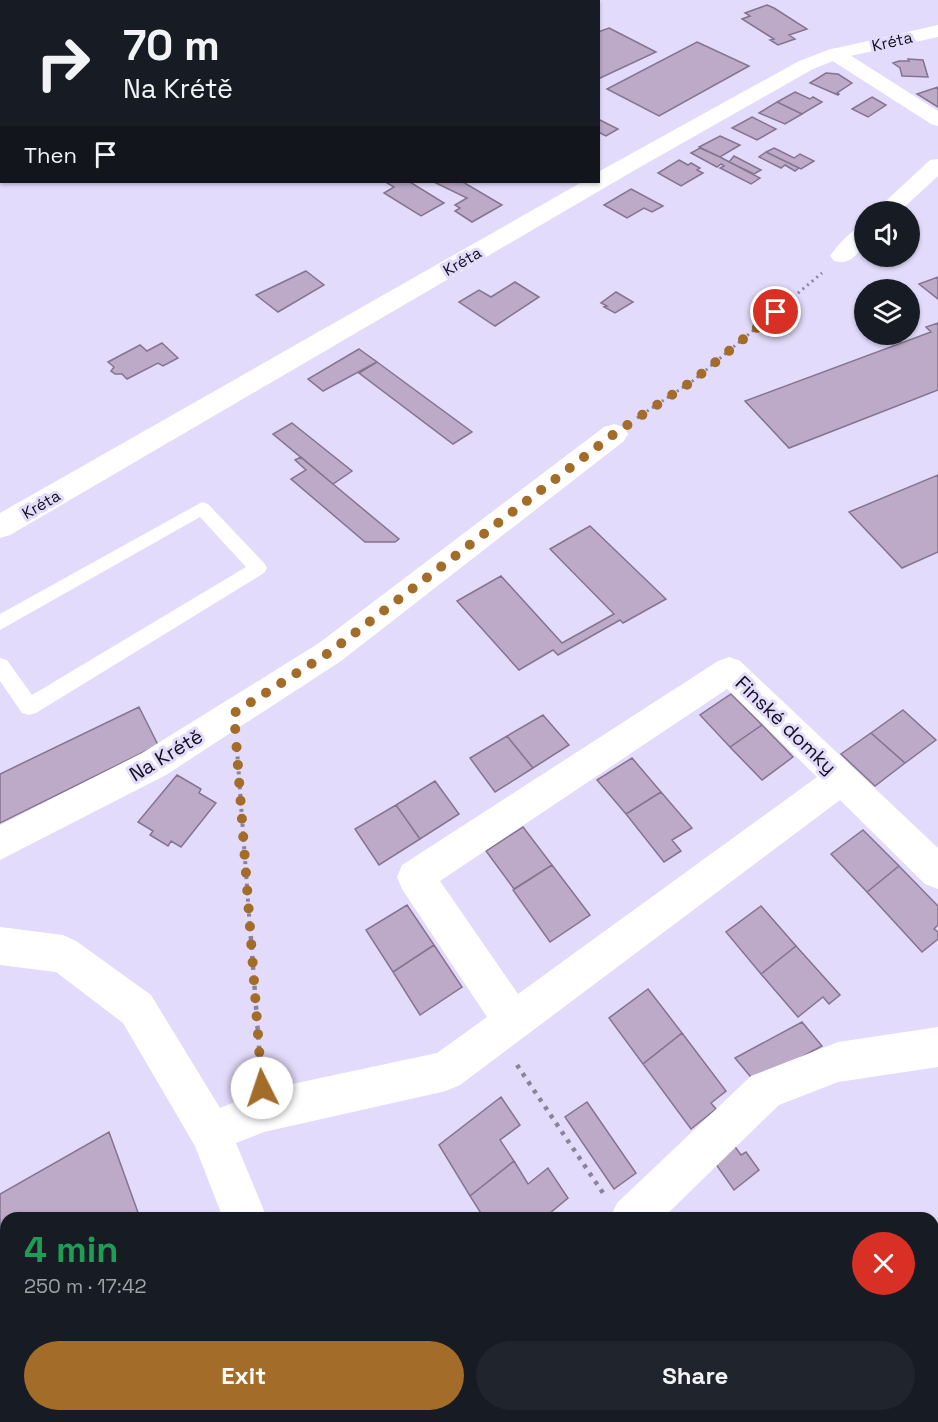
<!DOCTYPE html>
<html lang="en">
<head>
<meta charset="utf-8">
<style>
  :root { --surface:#171b24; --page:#20242c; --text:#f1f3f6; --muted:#9ea1a6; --accent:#a46c29 }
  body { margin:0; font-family:"Space Grotesk",sans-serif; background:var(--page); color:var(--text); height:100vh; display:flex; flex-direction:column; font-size:22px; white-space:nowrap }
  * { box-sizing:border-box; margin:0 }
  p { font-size:20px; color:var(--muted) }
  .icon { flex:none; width:33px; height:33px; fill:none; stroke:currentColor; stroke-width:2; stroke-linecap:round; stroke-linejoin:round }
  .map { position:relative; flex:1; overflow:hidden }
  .drawer { position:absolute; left:0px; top:1212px; width:939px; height:210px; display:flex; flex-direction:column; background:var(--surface); border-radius:18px 18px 0 0; box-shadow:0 2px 4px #0004 }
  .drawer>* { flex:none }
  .hud { position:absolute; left:0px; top:0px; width:600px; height:183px; box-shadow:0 2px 4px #0004; background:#171b24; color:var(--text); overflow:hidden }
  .controls { position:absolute; left:854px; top:201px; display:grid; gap:12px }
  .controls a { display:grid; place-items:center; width:66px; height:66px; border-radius:50%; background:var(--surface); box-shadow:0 2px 4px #0004; font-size:30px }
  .pin { position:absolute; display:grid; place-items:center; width:51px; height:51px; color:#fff; margin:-26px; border:3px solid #fff; border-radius:50%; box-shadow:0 2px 6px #0007 }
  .me { position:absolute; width:66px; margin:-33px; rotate:356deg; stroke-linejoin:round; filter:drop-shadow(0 0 4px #0008) }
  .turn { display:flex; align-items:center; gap:21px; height:126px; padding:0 24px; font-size:27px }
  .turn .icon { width:78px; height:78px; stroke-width:2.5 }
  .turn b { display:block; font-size:42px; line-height:51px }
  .then { display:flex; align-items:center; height:57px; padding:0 24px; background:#0003; gap:12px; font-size:22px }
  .round { display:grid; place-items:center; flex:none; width:63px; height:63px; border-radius:32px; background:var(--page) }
  .head { display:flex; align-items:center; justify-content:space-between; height:102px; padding:0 24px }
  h1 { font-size:36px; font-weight:800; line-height:45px; color:#1e9e55 }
  .action { display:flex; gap:12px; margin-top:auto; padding:12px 24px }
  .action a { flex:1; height:69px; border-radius:36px; background:var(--accent); color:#fff; font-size:24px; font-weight:800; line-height:69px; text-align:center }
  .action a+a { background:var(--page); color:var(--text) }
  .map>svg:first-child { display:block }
</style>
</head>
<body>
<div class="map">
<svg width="938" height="1422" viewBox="0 0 938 1422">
  <rect width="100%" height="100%" fill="#e3dbfb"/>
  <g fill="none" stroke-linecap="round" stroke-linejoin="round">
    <!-- stream -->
    <path fill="#5dcee8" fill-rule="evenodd" d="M938,1264V1278L933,1279V1265Z
      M850,1416H866L868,1422H852Z"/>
  </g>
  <!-- building -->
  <path fill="#bcaac8" stroke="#84748f" stroke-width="1.5" d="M767,5L774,8L807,29L789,35L795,39L778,45L770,40L774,39L742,19L750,16L745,13Z
    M609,28L656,52L598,79V32Z
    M697,42L749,66L659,116L607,89Z
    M908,59L923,60L928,77L902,76L900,68L893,63L899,61H909Z
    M826,73L838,74L852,83L837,93L839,94L838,95L810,83Z
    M938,87V107L917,94Z
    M795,92L810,99L813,97L822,102L802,114L777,102Z
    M872,97L886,105L868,117L852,109Z
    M777,102L802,114L785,124L759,113Z
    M752,117L776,129L757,140L732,128Z
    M598,120H600L618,129L606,136L598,132Z
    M720,136L740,145L720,157L699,147Z
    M700,148L720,157L760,178L751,184L720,168L724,166L721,164L717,167L691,153Z
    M774,148L794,158L800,154L814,161L801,169L766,152Z
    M766,152L799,168L795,171L785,165L781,168L759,157Z
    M734,156L761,170L754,174L729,162Z
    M679,160L688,165L691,163L700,168L697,170L703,173L681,186L658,173Z
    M390,182H410L444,203L421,216L384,193L394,187L387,183Z
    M434,182H463L502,205L472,222L455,211L460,208L455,205L467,198Z
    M631,189L663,206L652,212L644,208L627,218L604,205Z
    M306,271L324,285L278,312L256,295Z
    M938,277V299L919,284Z
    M515,282L539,297L495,326L459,302L479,290L491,297Z
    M616,292L633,302L615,313L604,307L607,306L601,303Z
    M938,323V390L789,448L745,401L931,332L926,327Z
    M162,343L178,358L163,366L158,363L127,379L122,374H115L111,371L114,367L108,362L140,345L147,351Z
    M359,349L377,362L323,391L308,379Z
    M377,362L472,432L453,444L359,373Z
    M292,423L352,471L333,484L273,434Z
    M301,457L333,484L399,539L395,542H365L291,479L306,470L295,460Z
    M938,475V552L902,568L849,512Z
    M590,526L666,599L623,623L620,620L558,655L553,650L519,670L457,601L501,576L562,643L614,614L550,549Z
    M731,694L762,725L730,747L700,715Z
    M139,707L158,745L0,823V774Z
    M903,710L936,740L905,763L871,733Z
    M543,715L569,745L533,768L507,736Z
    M762,725L793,757L762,780L730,747Z
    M871,733L905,763L875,786L841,754Z
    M507,736L533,768L495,792L470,758Z
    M632,758L661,792L626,814L597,780Z
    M177,775L201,789L199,793L216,803L181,847L171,841L168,846L150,835L153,831L138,822Z
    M435,781L459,814L420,839L396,805Z
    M661,792L692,828L672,840L681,851L664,862L626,814Z
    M396,805L420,839L379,865L355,829Z
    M523,827L552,865L514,889L486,851Z
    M863,830L899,866L867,892L831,854Z
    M552,865L590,915L550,942L513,890Z
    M899,866L938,906V925L934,929L938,932V939L922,952L867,892Z
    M407,905L434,945L393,972L366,930Z
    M761,906L796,946L761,974L726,932Z
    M434,945L462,987L420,1015L393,972Z
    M796,946L840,995L829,1004L823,997L798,1017L761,974Z
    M648,989L682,1033L643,1064L609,1018Z
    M802,1022L822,1046L755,1082L735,1058Z
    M682,1033L726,1091L711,1103L716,1109L691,1129L643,1064Z
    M501,1097L520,1125L500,1140L514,1161L470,1196L439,1145Z
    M587,1102L636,1173L614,1189L565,1117Z
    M109,1132L140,1218H6V1309L0,1287V1194Z
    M728,1137L741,1155L746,1152L759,1170L734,1190L708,1153Z
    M514,1161L528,1184L548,1168L568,1198L544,1218H484L470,1196Z
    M938,1356V1422H933L930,1416H933V1357Z
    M36,1416H210L212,1422H37Z"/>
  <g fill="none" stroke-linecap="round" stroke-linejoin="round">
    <!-- path-far3 -->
    <path stroke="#8a849b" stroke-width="2" stroke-dasharray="1.5 3" stroke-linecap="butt" d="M348,0L351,2"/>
    <!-- path-far2 -->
    <path stroke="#8a849b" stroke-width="3" stroke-dasharray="2 4" stroke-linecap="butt" d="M637,418L694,380L822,273"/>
    <!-- path-far1 -->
    <path stroke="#8a849b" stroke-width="4" stroke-dasharray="3 4.5" stroke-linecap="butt" d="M237,749L250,928"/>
    <!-- path -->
    <path stroke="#8a849b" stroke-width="4.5" stroke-dasharray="4 6" stroke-linecap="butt" d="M250,926L261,1074
      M517,1065L603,1193"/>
    <!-- lane -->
    <path fill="#fff" fill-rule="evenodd" d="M202,502L208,504L264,563L267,568L264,573L36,713L29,715L22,713L0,681V658L7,660L32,695L246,567L200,517L0,630V614Z"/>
    <!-- street -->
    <path fill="#fff" fill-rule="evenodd" d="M835,48L842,50L938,111V126L931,124L828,58L825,54L828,50Z
      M938,159V176L899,212H874L930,160Z
      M864,226V246C854,257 849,265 834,261L830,256C838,245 851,229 864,226Z
      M614,424L624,427L628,434L624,441L341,661L166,775L0,860V825L142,753L319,643L604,427Z
      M729,657L740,661L938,848V889L925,884L840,800L460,1085L446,1091L264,1132L236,1143L267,1218H223L195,1146L123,1023L56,972L0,965V927L63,935L76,941L151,995L220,1108L264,1090L437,1053L487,1017L402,889L397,877L402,865L718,661ZM727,689L817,777L518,994L440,881Z
      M938,1027V1067L838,1082L779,1105L663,1218H610L617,1203L751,1076L838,1042Z
      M299,1416H347L349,1422H301Z
      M611,1416H659L660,1422H612Z"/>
    <!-- secondary -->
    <path fill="#fff" fill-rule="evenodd" d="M938,25V37L841,58L813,69L635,170L10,535L0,538V513L582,182H598V172L799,61L828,50Z"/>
  </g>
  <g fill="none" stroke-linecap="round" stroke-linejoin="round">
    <!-- route -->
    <path stroke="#a46c29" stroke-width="10" stroke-dasharray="0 18" d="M262,1088L234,713L330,652L614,434L694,380L776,312"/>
  </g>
  <g text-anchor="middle" stroke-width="6" stroke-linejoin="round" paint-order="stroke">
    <!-- far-street labels -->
    <g font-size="16" fill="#14111c" stroke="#e3dbfb">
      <text transform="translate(892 41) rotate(-13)" y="6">Kréta</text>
      <text transform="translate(462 261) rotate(-30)" y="6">Kréta</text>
      <text transform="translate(41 504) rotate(-30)" y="6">Kréta</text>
    </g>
    <!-- street labels -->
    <g font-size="20" fill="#14111c" stroke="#e3dbfb">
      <text transform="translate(786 725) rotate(44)" y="7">Finské domky</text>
      <text transform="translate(166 755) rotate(-31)" y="7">Na Krétě</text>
    </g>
  </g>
</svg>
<div class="controls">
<a><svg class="icon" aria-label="sound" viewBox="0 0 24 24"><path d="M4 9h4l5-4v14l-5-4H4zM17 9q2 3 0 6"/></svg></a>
<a><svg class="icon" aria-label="layers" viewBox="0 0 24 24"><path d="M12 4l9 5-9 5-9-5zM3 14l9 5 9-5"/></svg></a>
</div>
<div class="pin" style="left:776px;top:312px;background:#d93025"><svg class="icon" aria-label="arrive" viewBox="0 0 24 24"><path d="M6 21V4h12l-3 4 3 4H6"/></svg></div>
<svg class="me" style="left:262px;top:1088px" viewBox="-20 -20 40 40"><circle r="19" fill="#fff"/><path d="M0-13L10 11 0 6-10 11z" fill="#a46c29"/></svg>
<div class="hud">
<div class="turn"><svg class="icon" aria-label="right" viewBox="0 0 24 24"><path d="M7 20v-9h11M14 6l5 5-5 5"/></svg><div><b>70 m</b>Na Krétě</div></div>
<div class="then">Then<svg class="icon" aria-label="arrive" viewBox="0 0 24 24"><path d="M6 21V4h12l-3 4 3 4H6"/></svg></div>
</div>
<section class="drawer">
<div class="head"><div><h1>4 min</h1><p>250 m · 17:42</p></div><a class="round" style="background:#d93025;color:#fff"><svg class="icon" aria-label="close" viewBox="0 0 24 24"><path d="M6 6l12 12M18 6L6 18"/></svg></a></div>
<div class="action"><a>Exit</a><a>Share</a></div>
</section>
</div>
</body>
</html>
